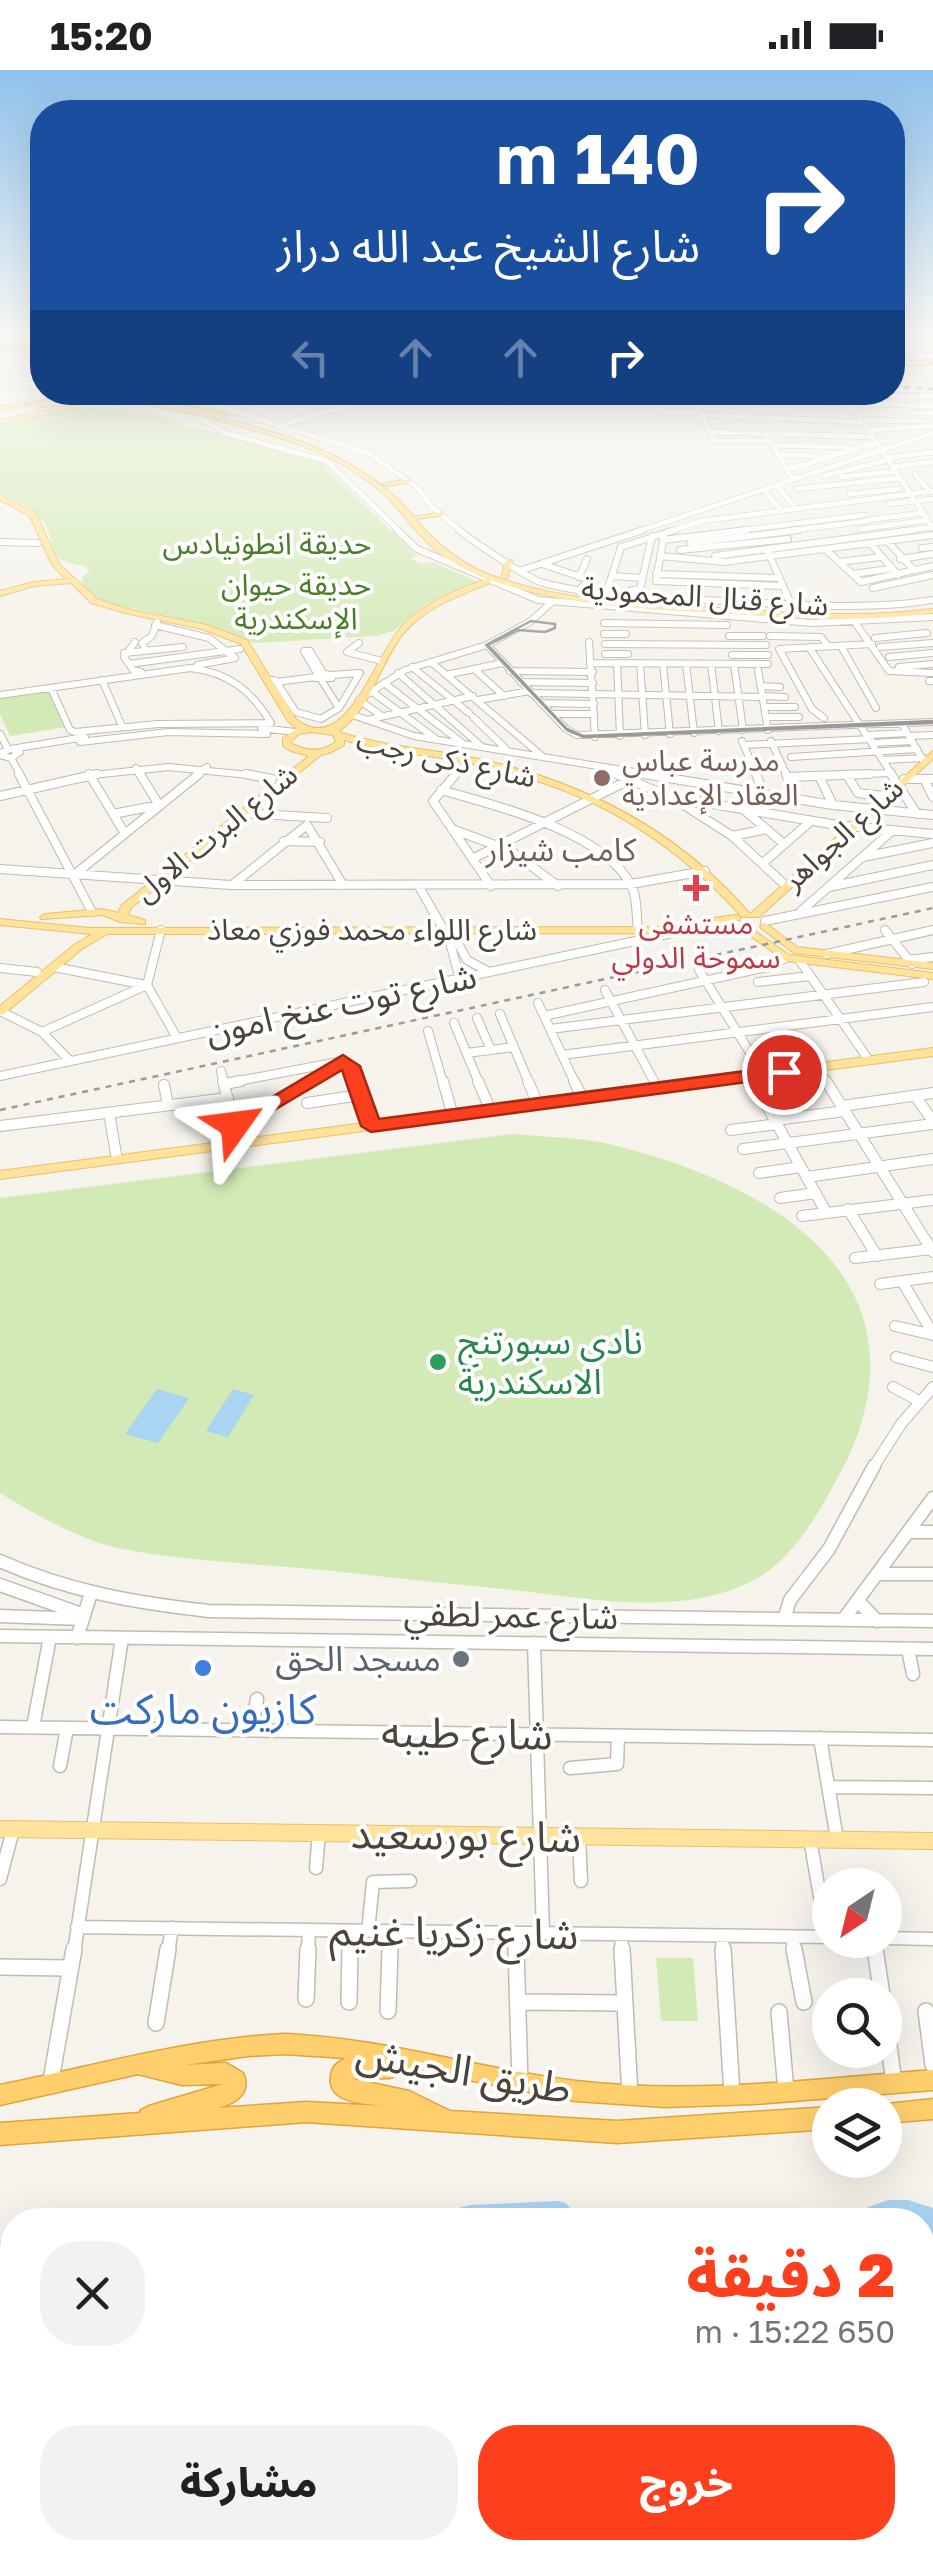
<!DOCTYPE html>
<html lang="ar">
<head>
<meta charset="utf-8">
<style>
  :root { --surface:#fff; --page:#f2f2f2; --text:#202124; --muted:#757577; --accent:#fc3f1d }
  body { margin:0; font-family:"Golos Text","Noto Sans Arabic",sans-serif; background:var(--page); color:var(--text); direction:rtl; height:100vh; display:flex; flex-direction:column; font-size:38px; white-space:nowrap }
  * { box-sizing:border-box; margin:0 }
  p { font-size:32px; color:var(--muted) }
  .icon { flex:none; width:55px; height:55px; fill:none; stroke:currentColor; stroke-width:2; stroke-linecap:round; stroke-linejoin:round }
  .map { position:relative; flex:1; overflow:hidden; direction:ltr }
  .sheet { position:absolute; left:0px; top:2138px; width:935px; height:352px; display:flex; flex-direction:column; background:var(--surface); border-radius:40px 40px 0 0; box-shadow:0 10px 40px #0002; direction:rtl }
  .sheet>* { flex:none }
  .top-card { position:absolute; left:30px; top:30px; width:875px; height:305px; border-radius:40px; box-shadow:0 10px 40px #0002; direction:rtl; background:#1a4fa0; color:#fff; overflow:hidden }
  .needle { width:65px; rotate:215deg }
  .tools { position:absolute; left:812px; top:1798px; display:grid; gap:20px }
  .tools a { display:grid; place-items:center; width:90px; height:90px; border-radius:50%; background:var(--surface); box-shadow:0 10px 40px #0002; font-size:50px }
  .pin { position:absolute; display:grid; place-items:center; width:85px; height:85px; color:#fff; margin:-42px; border:5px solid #fff; border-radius:50%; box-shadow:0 2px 10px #0007 }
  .me { position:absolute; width:110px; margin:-55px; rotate:59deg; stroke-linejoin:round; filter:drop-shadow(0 0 8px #0008) }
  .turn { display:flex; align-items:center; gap:35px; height:210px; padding:0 40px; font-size:45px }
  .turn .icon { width:130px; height:130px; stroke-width:2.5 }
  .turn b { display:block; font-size:70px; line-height:85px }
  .lanes { display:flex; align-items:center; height:95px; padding:0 40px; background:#0003; justify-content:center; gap:50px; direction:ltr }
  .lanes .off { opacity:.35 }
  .round { display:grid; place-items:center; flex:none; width:105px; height:105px; border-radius:40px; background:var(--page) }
  .overview { display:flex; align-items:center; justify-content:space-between; height:170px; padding:0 40px }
  h1 { font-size:60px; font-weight:800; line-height:75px; color:var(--accent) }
  .primary-button { display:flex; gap:20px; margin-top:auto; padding:20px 40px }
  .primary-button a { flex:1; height:115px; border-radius:40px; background:var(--accent); color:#fff; font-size:40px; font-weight:800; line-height:115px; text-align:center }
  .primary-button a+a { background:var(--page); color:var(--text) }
  .status { display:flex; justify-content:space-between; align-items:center; height:70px; padding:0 50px; background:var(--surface); direction:ltr }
  .status svg { height:28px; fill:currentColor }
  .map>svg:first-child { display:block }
</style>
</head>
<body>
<div class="status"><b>15:20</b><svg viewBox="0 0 49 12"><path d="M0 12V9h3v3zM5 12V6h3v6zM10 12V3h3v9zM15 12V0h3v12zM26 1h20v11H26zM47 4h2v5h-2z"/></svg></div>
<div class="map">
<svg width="933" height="2488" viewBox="0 0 933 2488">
  <rect width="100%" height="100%" fill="#f6f3ec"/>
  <!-- green -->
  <path fill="#d2eab5" d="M97,335L164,346L184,356L258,371L321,392L417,486L411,489L421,494L432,492L479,512L423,536L394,561L376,566L252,573L203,554L103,532L83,517L82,507L90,501L85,496C42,491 60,474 41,448C31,435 14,430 0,424V354Z
    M49,620L67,657L10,666L0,644V627Z
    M512,1064C543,1067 578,1067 609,1074C764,1111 933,1204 847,1390C822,1437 795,1493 744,1515C673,1546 587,1528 513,1520C453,1514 393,1508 333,1501C264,1494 191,1492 123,1479C84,1472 34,1444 0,1423V1128Z
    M656,1888H693L698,1951H661Z"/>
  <!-- water -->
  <path fill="#a9d4f2" d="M157,1319L189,1328L158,1373L125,1364Z
    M233,1319L254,1325L228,1367L206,1361Z
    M888,2130H908L933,2138V2488H0V2171L12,2170V2478H922V2150H413L470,2135L559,2131L566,2133L574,2143L669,2139L727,2147L836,2149Z"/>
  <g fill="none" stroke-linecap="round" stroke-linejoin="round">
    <!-- canal -->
    <path stroke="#a9d4f2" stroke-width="4" d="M892,285L933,281"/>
    <!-- minor-far5 casing -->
    <g stroke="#c2bbae" stroke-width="6">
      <path id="minor-far5" d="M1,275L9,266
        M20,276L30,266
        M0,282L17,283L0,303
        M892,308L933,309
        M0,312L32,315L39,325
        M892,319L933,320
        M173,322L368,383L417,417L431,436L462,462
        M654,322L662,342H700
        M844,322L933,458
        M655,325L692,324
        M692,325L715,371H770
        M845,325L933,327
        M694,328L933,336
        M659,334L696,333
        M914,343H933
        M703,345L862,352
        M198,346L224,363L327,391L400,462
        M860,350L920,351
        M277,356L395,322
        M868,360L933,356
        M710,362L873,367
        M768,367L790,405L797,409
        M773,375L849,377
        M778,385L819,386
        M887,388L933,382
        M892,397L933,392
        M787,400L877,372
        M915,404L930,422
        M824,406L888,390
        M841,407L895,401
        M777,415L796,439
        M763,419L782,441
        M796,419L899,408
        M850,424L900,419
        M889,434L933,429
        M867,450L923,443
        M860,459L928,450
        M636,462L933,363
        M668,462L702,451L933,421
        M727,462L864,445
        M779,462L868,451
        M895,462L933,457"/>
    </g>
    <!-- minor-far4 casing -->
    <g stroke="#c2bbae" stroke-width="8">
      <path id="minor-far4" d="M397,460L417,479L538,530L813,553L933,547
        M459,460C471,470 530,510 543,513C602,528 666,528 726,531C795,534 865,541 933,530
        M664,466L656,511L783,516
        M663,470L747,460
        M887,471L914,500
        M0,472L38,473
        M690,473L799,460
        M870,473L898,505
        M922,478L933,477
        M825,479L861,512L933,496
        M680,480L788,469
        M768,482L791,534
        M660,486L724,492L933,465
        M715,486L914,460
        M900,489L933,484
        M839,492L880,487
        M542,494L590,510L579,520
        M519,501L643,460
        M656,504L779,508
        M853,504L889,499
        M614,506L641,508
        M579,507L587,489
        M873,518L933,505
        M629,521L640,519L652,466
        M606,524L621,477L675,460
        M552,532L531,551L487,575L566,659L577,665L933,652
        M604,553L727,555
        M856,554L889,601L933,603
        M155,555L209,568L235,588L197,595
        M604,564H626
        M729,566H763
        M770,566L821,567L828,576
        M875,568L927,563
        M135,572L124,587L133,600L141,602
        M589,572L595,667
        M359,573L347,582L382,591
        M605,574L766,575
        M841,576L876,638
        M809,577L893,706
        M880,577L933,573
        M147,581L142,573L152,566L157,552
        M124,583L183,577
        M605,584H628
        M732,585H768
        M889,587L933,583
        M431,592L541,685
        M593,593L768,594
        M617,593L620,666
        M640,593L645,665
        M129,594L240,579
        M663,594L670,664
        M686,594L694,663
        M711,594L719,661
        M734,594L743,660
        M412,597L469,643
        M899,597L933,594
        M474,599L504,626
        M758,600L768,660
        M510,601L593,602
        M398,603L480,675
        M327,604L332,608H315Z
        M318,605L304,581H310L324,604
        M446,605L502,593
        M102,610L122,656
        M267,610H275L296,642L321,649L339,638L360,603L331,605
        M322,611L339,638
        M929,611H933
        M277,612L315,607
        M521,612L593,613
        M384,613L461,672
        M761,616L780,617
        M371,621L435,668
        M531,623L763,627
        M0,625L190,598C228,602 252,621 271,653L158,654L75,662L70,660L51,618
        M763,626L785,627
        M360,629L405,600L487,575
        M359,630L382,646
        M478,630L530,621
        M541,633L594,634
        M764,637H795
        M552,644H594
        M353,645L414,666L659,706
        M473,647L506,679
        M766,647H799
        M824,648L812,639L779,579L872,574
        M367,650L473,626
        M902,654L924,692
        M261,658L295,662
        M0,664L8,679
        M868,665L907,663
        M909,666L933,665
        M742,671L757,706
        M771,671L787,706
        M80,672L168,662L267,664
        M873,673L912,671
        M744,675L871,669
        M11,679L85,667
        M0,683L11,679L20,682L11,688L0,685
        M791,687L917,679
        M11,688L21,706
        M884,690L923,688
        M136,698L141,706
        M616,704L622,706
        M83,706L169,697L259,706
        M195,706L207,697
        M454,706L465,694
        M803,706L892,703"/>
    </g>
    <!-- minor-far3 casing -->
    <g stroke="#c2bbae" stroke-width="10">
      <path id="minor-far3" d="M19,704L92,842
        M89,704L124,762
        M246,704L272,709
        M456,704L433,731L491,816
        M616,704L673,728L732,766L767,759
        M644,704L833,735L933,745
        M756,704L764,724
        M786,704L797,729
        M891,704L917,744
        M847,705L858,723L883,726
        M819,706L833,735
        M787,707L869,704
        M904,709H933
        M924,709L933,727
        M441,720C495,735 604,762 631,815C638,828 636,847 638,861
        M0,726L97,704
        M677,728L849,757
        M743,739L784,774
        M241,743L327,748
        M113,744L159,735L140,704
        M850,756L933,764
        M452,759L511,781L558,816
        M731,765L785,815
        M284,771L320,772
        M863,787L933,773
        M472,789L631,709
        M763,793L811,751
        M0,799L231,815L631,814L705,801
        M74,805L199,704
        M232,815L307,755L343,815
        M418,815L449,869L460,909
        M829,817L933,795
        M800,842L893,760
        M765,851L933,817
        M161,860L147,915L177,968
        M885,860L912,894
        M465,861L458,873L467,890L489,902
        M827,884L933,860
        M908,890L933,887
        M800,891L866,986
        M54,897L146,915
        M0,898L37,902
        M699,900L760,999
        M758,912L810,906
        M605,920L655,1013
        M538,933L575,1013
        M0,941L42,962L70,991
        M500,944L529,1013
        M544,946L772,896L786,888
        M477,948L491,980
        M454,953L479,1013
        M550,959L924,912
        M428,961L443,1013
        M42,962L147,915
        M467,983L514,977
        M562,985L933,937
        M817,997L827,1013
        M221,1001L224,1013
        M0,1006L682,861
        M750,1006L754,1013
        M228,1013L343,991L350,996L356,1013
        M305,1013L337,994"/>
    </g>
    <!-- minor-far2 casing -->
    <g stroke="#c2bbae" stroke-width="12">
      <path id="minor-far2" d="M223,1011L238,1068
        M355,1011L371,1056
        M443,1011L451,1039
        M478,1011L488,1034
        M528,1011L535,1028
        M574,1011L580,1023
        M753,1011L826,1142
        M826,1011L933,1182
        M224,1014L241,1011
        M164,1015L168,1035
        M915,1026L933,1051
        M307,1033L360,1025
        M842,1036L933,1023
        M109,1043L116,1084
        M775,1050L845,1041
        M235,1055L309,1011
        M0,1056L228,1028
        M731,1060L777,1054
        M743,1079L933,1054
        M759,1103L801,1097
        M807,1107L933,1089
        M780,1128L816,1123
        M848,1139L877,1186
        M802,1146L933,1130
        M855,1188L931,1179
        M902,1211L933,1264
        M880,1214L933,1207
        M895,1256L933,1265
        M896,1287L933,1297
        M893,1317L919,1331
        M873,1398L901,1354L933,1317"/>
    </g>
    <!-- minor-far1 casing -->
    <g stroke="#c2bbae" stroke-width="15">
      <path id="minor-far1" d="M909,1462H933
        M0,1491C67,1521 136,1533 209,1541L933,1551
        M878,1504H933
        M0,1515L84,1545
        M858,1531L877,1551
        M0,1546L82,1549
        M784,1549L790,1530L829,1479L874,1396
        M843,1550L933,1428
        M0,1566L933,1579
        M77,1568L91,1523
        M534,1573L543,1863
        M908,1579L913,1604
        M0,1657L933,1670
        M33,1657L50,1567
        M252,1660L257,1629
        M820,1668L837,1769
        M60,1696L67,1658
        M570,1698L617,1694L618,1666
        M829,1717L933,1718
        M579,1766L581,1811
        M810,1769L827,1867
        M316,1798L319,1763
        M0,1809L13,1760
        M77,1857L830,1867
        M368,1861L373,1812L410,1811
        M516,1863L517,1882
        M621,1864L622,1882
        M722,1866L723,1882
        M792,1867L795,1882
        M885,1868L933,1869
        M874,1870L876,1882
        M74,1882L122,1568
        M168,1882L172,1858
        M308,1882L309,1860
        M350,1882L351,1861
        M389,1882L390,1861"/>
    </g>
    <!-- minor casing -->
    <g stroke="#c2bbae" stroke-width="18">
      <path id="minor" d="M516,1879L520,2012
        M622,1879L630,2026
        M723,1879L732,2024
        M794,1879L804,1932
        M875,1879L882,1925
        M0,1897L70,1898
        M306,1929L308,1879
        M349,1932L350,1879
        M518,1932L625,1933
        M388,1941L390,1879
        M926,1941L933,1995
        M779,1942L786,2021
        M885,1946L894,2013
        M156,1953L168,1879
        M50,2016L74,1879"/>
    </g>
    <!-- major casing -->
    <g stroke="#e6c16a" stroke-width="2">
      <path id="major" d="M103,323C146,322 190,327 229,345L226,347C208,342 191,335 173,331C116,320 57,330 0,340V336Z
        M79,334L81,337L0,354V350Z
        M215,346C289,365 363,386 414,447L443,442V446H440L416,449C439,478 466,497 501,509L505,492L512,490L508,507L502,509C571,532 644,534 716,538C789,543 861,548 933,539V543C861,553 790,548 718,543C641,539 564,535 490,510V513C459,526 425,537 403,564C379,594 372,638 339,661L342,663C384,676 427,679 469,687C579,709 677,759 750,844L933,681V689L759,847H742C666,763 584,717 473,694C430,684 386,683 344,670V675L332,682L321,685L131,838L128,845L145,850V854L121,852L102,845L41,849L40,847L45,844L102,839L118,843L122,835L309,686L291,681L283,676V668L297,659L288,651L241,574L202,559L129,544L91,533L71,513L34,516L0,526V521L33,512L66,509L52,495L30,446L0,430V425L36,443L59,494L97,529L131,540L207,555L247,570L296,649C347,690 376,581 404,554C426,532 457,520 486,509C467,500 449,492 433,478C410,457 395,430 369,412C324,377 267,364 213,349ZM311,662L333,665L336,672C322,682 308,682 292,674L291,671L299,664Z
        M408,409H411V413L386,416L382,414Z
        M736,845L740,846V850L707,855L702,852L707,849Z
        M0,849L90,858L749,857L789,885L933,903V909L786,891L746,863L107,864L82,879L4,944L0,945V936L74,875L92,864L0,855Z
        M765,853L797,877L933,893V899L794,883L761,858L760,856Z
        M933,978V986L0,1109V1101Z
        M0,1751L933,1763V1779L0,1767Z"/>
    </g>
    <!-- highway casing -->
    <g stroke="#e0a43c" stroke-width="3">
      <path id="highway" d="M0,274L42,275V279L0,278Z
        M933,290V294L892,296V292Z
        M284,1964C384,1968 478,1999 576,2011C695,2025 815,2009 933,2000V2020L754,2034L665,2037L576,2031L418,2000L389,2008L352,2009L409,2021L450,2041L617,2051L830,2037V2059L617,2073L306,2052L0,2075V2053L140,2043L141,2040L149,2036L223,2014L182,2015L138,2004L0,2035V2015C95,1996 187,1969 284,1964ZM284,1984L346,1988C337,1993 332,1996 331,2006C327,2033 364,2033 382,2036L306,2032L218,2038C236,2033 252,2023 243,2003L226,1993L185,1995L248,1986Z
        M933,2029V2049L885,2053V2035H879Z"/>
    </g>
    <!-- minor-far5 -->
    <use href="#minor-far5" stroke="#fff" stroke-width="5"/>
    <!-- minor-far4 -->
    <use href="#minor-far4" stroke="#fff" stroke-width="6"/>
    <!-- minor-far3 -->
    <use href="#minor-far3" stroke="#fff" stroke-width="8"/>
    <!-- minor-far2 -->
    <use href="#minor-far2" stroke="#fff" stroke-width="10"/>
    <!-- minor-far1 -->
    <use href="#minor-far1" stroke="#fff" stroke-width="12"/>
    <!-- minor -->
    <use href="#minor" stroke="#fff" stroke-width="15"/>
    <!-- major -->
    <use href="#major" fill="#ffe39c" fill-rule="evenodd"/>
    <!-- highway -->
    <use href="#highway" fill="#ffcf6e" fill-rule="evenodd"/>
    <!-- tram -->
    <path stroke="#9a9a9a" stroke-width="2.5" d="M933,651L583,666L567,659L488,575L518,560L545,562L555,558V554L531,551L486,575L567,660L584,667L933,653"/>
    <!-- rail -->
    <path stroke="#9a9a9a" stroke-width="2.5" stroke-dasharray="6 6" stroke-linecap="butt" d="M0,281L42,283
      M892,317L933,319
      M0,1040L933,838"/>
    <!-- major-bridge casing -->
    <g stroke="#e6c16a" stroke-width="8" stroke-linecap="butt">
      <path id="major-bridge" d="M40,334L133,329L220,346"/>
    </g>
    <!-- major-bridge -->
    <use href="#major-bridge" stroke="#ffe39c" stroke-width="6"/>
  </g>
  <!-- sky -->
  <linearGradient id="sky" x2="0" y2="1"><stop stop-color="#8fc1ec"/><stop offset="0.43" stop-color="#fbfaf6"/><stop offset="1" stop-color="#fbfaf6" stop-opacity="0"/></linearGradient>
  <rect width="933" height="615" fill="url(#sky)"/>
  <!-- route -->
  <path fill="#fc3f1d" stroke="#a42913" stroke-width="2.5" d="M343,985L360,996L379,1049L784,996L794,1002L784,1007L371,1062L361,1056L342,1000L242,1059L235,1061L225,1055Z"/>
  <!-- markers -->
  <circle fill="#8d6e63" stroke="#fff" stroke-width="4" cx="602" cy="708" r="10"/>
  <path fill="#e0444e" stroke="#fff" stroke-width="4" d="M691 803h10v10h10v10h-10v10h-10v-10h-10v-10h10z"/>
  <circle fill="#2e9e5b" stroke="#fff" stroke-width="4" cx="438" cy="1292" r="10"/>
  <circle fill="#6b7280" stroke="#fff" stroke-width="4" cx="461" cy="1589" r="10"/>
  <circle fill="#3f7fe0" stroke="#fff" stroke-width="4" cx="203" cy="1598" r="10"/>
  <g text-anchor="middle" stroke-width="8" stroke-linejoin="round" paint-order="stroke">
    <!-- far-park labels -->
    <g font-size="30" fill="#4a7f2a" stroke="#fff">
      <text x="267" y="484">حديقة انطونيادس</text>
      <text x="296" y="525">حديقة حيوان<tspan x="296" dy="34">الإسكندرية</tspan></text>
    </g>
    <!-- far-street labels -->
    <g font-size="30" fill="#4b4439" stroke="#fff">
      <text transform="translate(705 527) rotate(4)" y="10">شارع قنال المحمودية</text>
      <text transform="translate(446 689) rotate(12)" y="10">شارع ذكى رجب</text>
      <text transform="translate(216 763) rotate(-39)" y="10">شارع البرت الاول</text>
      <text transform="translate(843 764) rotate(-42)" y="10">شارع الجواهر</text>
      <text x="372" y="870">شارع اللواء محمد فوزي معاذ</text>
    </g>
    <!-- far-education labels -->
    <g font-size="30" fill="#785e54" stroke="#fff" text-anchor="start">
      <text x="622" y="701">مدرسة عباس<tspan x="622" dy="34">العقاد الإعدادية</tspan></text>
    </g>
    <!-- far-health labels -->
    <g font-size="30" fill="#be3a42" stroke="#fff">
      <text x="696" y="864">مستشفى<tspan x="696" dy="34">سموحة الدولي</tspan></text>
    </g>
    <!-- far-neighbourhood labels -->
    <g font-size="32" fill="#6e6250" stroke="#fff">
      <text x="561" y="791">كامب شيزار</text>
    </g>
    <!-- street labels -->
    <g font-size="35" fill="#4b4439" stroke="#fff">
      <text transform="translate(341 934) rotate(-12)" y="12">شارع توت عنخ امون</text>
      <text transform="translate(511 1545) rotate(1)" y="12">شارع عمر لطفي</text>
    </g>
    <!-- leisure labels -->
    <g font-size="35" fill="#27864d" stroke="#fff" text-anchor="start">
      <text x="458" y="1284">نادي سبورتنج<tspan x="458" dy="40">الاسكندرية</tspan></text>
    </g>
    <!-- worship labels -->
    <g font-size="35" fill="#5b616d" stroke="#fff" text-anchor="end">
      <text x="441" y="1601">مسجد الحق</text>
    </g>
    <!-- near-shop labels -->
    <g font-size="42" fill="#366cbe" stroke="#fff">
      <text x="203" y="1654">كازيون ماركت</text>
    </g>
    <!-- near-street labels -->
    <g font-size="42" fill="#4b4439" stroke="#fff">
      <text transform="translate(467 1663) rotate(1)" y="15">شارع طيبه</text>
      <text transform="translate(466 1765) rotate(1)" y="15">شارع بورسعيد</text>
      <text transform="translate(454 1862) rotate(1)" y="15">شارع زكريا غنيم</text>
      <text transform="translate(464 2000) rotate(10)" y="15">طريق الجيش</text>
    </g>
  </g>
</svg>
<div class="tools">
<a><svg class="needle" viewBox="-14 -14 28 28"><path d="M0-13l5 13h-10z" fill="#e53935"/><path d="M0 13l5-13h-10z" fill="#757577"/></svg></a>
<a><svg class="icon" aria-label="search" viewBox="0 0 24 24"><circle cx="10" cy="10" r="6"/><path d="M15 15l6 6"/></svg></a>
<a><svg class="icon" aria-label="layers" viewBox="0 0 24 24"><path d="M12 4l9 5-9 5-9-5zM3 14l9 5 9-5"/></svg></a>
</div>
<div class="pin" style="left:784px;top:1002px;background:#d93025"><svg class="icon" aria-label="arrive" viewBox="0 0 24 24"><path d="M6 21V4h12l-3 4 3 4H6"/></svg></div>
<svg class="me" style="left:235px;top:1055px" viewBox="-20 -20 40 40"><path d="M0-17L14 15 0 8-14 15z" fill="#fc3f1d" stroke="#fff" stroke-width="4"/></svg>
<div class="top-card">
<div class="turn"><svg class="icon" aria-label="right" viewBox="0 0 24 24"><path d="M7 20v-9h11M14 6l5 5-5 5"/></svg><div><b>140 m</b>شارع الشيخ عبد الله دراز</div></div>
<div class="lanes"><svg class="icon off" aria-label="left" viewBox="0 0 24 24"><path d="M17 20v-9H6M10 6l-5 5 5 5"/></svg><svg class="icon off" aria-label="ahead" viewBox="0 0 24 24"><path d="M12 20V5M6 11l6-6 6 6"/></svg><svg class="icon off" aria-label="ahead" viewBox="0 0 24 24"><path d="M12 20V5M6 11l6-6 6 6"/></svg><svg class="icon" aria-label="right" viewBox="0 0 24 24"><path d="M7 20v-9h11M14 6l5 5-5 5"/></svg></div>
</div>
<section class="sheet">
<div class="overview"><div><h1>2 دقيقة</h1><p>650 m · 15:22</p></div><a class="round"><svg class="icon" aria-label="close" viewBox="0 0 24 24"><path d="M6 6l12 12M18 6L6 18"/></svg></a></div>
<div class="primary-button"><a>خروج</a><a>مشاركة</a></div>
</section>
</div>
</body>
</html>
